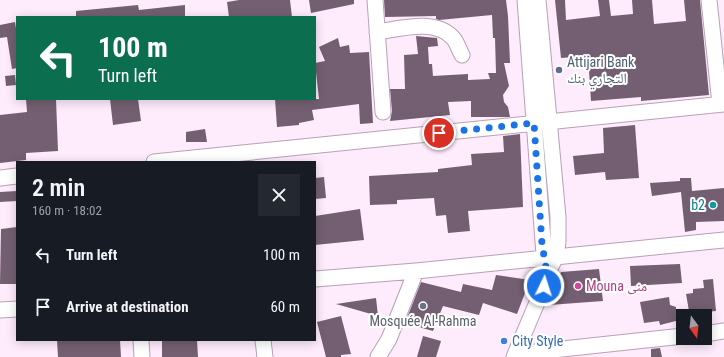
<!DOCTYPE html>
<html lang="en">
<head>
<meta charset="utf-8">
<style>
  :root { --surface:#171b24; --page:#242831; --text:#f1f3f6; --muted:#9ea1a6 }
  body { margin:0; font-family:"Roboto Condensed","Noto Naskh Arabic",sans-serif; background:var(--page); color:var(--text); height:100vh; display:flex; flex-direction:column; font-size:15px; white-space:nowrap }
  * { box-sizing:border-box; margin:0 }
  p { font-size:13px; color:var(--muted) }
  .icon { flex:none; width:22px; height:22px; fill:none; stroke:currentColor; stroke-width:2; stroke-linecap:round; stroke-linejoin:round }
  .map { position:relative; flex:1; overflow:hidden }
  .panel { position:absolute; left:16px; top:161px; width:300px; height:180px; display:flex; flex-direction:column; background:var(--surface); border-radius:0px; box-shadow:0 2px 10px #0003 }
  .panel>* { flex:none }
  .guide { position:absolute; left:16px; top:16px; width:300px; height:84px; border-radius:0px; box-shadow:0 2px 10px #0003; background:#0b6e4f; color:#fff; overflow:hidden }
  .needle { width:26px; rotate:165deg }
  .controls { position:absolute; left:676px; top:309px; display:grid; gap:8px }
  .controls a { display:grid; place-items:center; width:36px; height:36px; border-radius:0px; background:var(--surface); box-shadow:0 2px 10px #0003; font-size:20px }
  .pin { position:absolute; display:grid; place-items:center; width:34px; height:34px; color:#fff; margin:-17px; border:2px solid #fff; border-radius:50%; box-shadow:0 1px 4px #0007 }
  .me { position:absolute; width:44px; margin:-22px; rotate:4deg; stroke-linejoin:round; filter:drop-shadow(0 0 3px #0008) }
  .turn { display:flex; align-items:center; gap:14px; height:84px; padding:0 16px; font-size:18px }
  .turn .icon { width:52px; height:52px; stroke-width:2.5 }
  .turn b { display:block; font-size:28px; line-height:34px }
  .round { display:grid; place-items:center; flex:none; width:42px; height:42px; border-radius:0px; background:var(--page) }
  .summary { display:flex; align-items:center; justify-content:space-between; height:68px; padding:0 16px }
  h1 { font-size:24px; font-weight:600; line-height:30px }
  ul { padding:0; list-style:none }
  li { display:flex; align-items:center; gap:12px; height:52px; padding:0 16px }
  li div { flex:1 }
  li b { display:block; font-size:15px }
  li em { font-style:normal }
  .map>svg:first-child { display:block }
</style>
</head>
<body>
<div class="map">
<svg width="724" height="357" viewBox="0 0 724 357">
  <rect width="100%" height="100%" fill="#feebfc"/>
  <!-- building -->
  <path fill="#735f71" d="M239,0H290L292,17H229L227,2Z
    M309,0H354V4L311,13Z
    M384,0H506L508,16L510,63H504L509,86L503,95L504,102L508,107L510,117H471V101L448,102L450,115L390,121L392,111L390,89H405L404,55L418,54L416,36L437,38L438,46L428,47L429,64H432L433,76L468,74V80L490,79L488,73H496L495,38H493L492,15L439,20L436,19V16L385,17Z
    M555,0H565L566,20L600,16L598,0H609L611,16L633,14L632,0H652L654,24L686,21L684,0H700L709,95L641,101V97L591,101L588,56L561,58Z
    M138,5L139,10L185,5V17H76V11Z
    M15,22L17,35V68L12,69L7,37L0,38V25Z
    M338,38L340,47L349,45L350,53L369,52L373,123L360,124L359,104L312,110L314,120L299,123V125L277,127L275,99H319L315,63L325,61L319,47Z
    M15,75L16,85L6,86L5,76Z
    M26,99H56L58,151L26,153V160L0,163V115L27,112Z
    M110,99H138L141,121L113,125Z
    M635,125L639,178L606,180L605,172L575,175L573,156L604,153L603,128Z
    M205,129L207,142H186V132Z
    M520,134L523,207L468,211L470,231L448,233L446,215L436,216L434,198L397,200V204L370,205L369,176L438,172V169L472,165L471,154L504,152L503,136Z
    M324,177L326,198L315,199V178Z
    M680,178H691L692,191L724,188V221L696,222V230L685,232L681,192L652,196L650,183L680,181Z
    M17,191V201L0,202V192Z
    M360,209L364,240L315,245V216Z
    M17,227V284H0L1,229Z
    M680,264L682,283L631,286L630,266Z
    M599,269L603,301L549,305L561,272Z
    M496,275L530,280L517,314L483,303L479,315L443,306L433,331L405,323L421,282L461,292L463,284L492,290Z
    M713,279L716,311L706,312L705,316L689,311L686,294L693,293V289L704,288L703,280Z
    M669,297L670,305L676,307V321L660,325L659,321L644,323L640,302Z
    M376,298L378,316L336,304Z
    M341,316L351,354L341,355V357H326L317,322Z
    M423,336L441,341L436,357H417Z
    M57,340H120L121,357H58Z
    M162,340H197L198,357H162Z
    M660,348L662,357H651V349Z"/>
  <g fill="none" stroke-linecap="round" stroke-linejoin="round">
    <!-- minor casing -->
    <g stroke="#b8a1b6" stroke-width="17">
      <path id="minor" d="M375,0L383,112
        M525,0L545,268
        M709,0L720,104
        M377,32C400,29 435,18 453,38C457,42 459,50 462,55
        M154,162L724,104
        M0,178L17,176
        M315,279L416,271L724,240
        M0,310L17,309
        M705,334L724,331
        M141,340L142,357
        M263,340L265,357
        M516,354L683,336
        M378,357L389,339L416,271
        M514,357L544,286L547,275L556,256L558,242V217L538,0"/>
    </g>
    <!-- minor -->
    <use href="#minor" stroke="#fff" stroke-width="15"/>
  </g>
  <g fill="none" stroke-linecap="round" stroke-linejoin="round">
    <!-- route -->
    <path stroke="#1a73e8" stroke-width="7" stroke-dasharray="0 12.6" d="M439,133L534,123L542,244L547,274L544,286"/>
  </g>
  <!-- markers -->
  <circle fill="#5c6f8a" stroke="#fff" stroke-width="1.5" cx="559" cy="70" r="4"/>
  <circle fill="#0f9aa8" stroke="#fff" stroke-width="1.5" cx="713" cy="205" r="4"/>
  <circle fill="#d1479c" stroke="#fff" stroke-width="1.5" cx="578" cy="286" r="4"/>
  <circle fill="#6b7280" stroke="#fff" stroke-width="1.5" cx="423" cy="306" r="4"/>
  <circle fill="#3f7fe0" stroke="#fff" stroke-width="1.5" cx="504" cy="341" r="4"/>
  <g text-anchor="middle" stroke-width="4" stroke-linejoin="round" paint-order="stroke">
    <!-- service labels -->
    <g font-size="14" fill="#4e5e75" stroke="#fff" text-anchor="start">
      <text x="567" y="67">Attijari Bank<tspan x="567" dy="16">التجاري بنك</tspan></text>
    </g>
    <!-- culture labels -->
    <g font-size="14" fill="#0d838f" stroke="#fff" text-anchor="end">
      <text x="705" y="210">b2</text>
    </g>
    <!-- hotel labels -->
    <g font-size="14" fill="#b23c85" stroke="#fff" text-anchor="start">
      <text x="586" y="291">Mouna منى</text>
    </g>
    <!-- worship labels -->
    <g font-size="14" fill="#5b616d" stroke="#fff">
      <text x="423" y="326">Mosquée Al-Rahma</text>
    </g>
    <!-- shop labels -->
    <g font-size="14" fill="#366cbe" stroke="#fff" text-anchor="start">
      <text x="512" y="346">City Style</text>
    </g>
  </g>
</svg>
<div class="controls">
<a><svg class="needle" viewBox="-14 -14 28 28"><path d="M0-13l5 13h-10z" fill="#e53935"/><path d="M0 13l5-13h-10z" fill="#9ea1a6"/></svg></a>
</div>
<div class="pin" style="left:439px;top:133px;background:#d93025"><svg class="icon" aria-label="arrive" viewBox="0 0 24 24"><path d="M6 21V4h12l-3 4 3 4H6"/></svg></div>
<svg class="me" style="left:544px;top:286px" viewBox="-20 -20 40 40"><circle r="17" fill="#1a73e8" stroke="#fff" stroke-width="3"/><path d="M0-11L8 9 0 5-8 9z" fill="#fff"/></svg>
<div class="guide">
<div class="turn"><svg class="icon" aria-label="left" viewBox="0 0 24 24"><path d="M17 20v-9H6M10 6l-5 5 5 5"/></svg><div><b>100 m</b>Turn left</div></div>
</div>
<section class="panel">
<div class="summary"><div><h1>2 min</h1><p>160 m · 18:02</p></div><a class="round"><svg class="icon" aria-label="close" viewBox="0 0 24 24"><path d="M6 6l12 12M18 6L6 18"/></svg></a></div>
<ul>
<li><svg class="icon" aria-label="left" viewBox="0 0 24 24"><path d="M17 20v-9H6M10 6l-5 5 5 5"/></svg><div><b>Turn left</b></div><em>100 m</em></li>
<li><svg class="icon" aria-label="arrive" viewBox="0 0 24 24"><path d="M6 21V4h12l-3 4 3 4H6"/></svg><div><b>Arrive at destination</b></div><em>60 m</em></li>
</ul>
</section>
</div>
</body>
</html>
